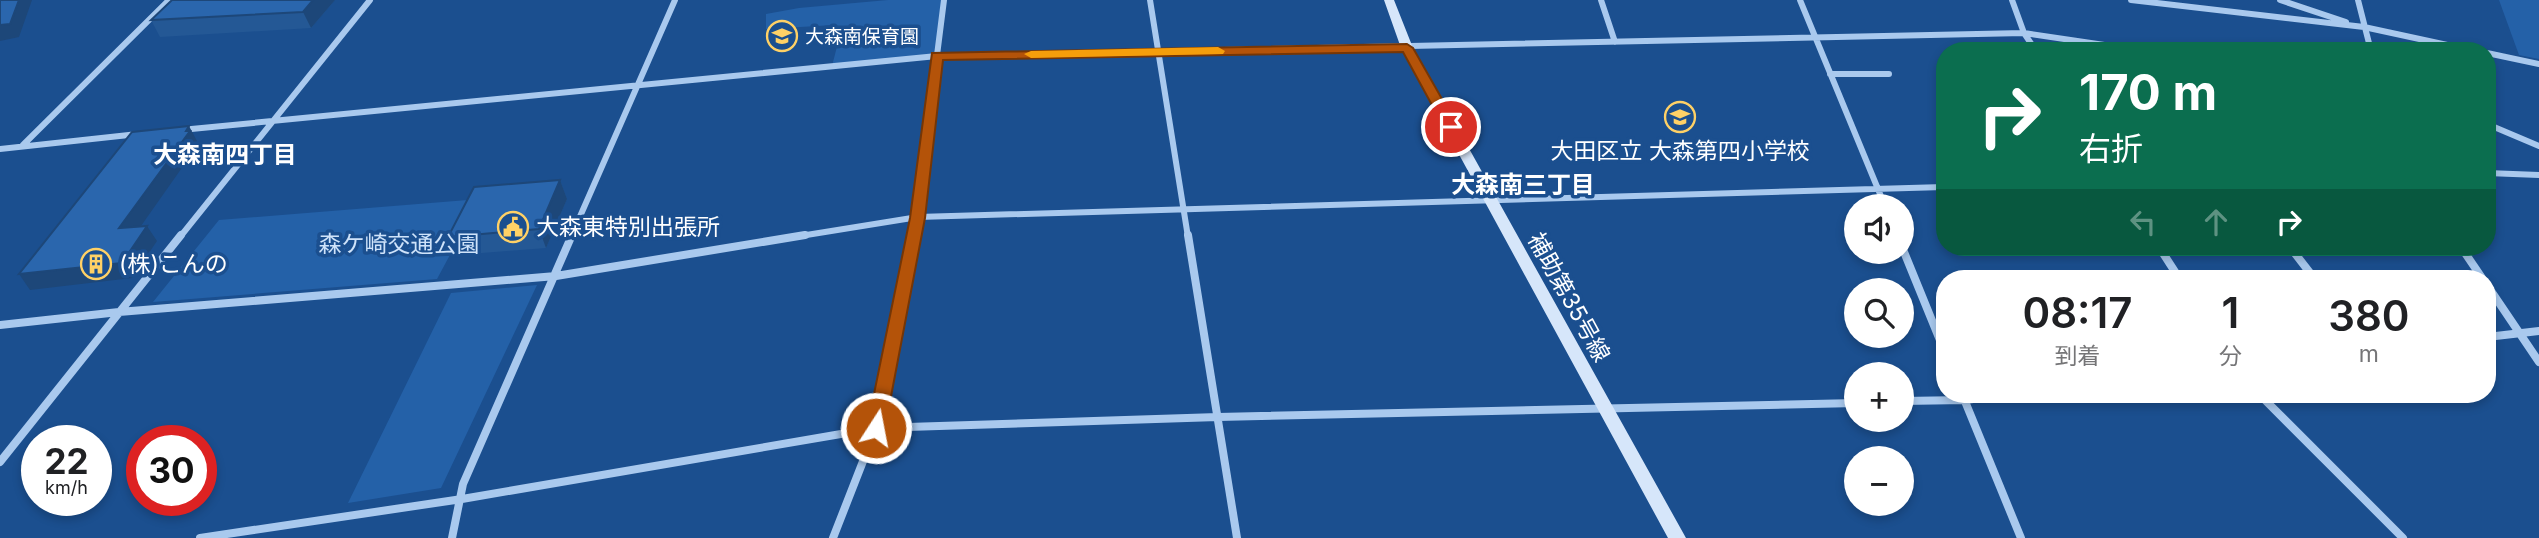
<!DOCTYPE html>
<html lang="ja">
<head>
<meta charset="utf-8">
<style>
  :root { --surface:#fff; --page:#f6f6f6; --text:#202124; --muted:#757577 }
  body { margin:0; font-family:Inter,"Noto Sans JP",sans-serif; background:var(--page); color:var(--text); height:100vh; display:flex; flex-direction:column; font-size:26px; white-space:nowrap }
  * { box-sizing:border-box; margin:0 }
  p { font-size:23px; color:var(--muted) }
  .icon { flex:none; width:38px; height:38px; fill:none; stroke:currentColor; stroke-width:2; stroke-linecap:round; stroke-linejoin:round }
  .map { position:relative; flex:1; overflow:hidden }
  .sheet { position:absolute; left:1936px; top:270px; width:560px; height:133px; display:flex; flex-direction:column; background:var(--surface); border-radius:28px; box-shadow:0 4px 10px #0003 }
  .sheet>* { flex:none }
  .hud { position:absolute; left:1936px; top:42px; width:560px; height:214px; border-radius:28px; box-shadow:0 4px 10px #0003; background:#0b6e4f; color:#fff; overflow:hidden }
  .buttons { position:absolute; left:1844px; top:194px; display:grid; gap:14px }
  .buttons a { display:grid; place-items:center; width:70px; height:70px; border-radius:50%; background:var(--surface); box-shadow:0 4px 10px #0003; font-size:35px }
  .speed { position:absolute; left:21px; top:425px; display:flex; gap:14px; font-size:35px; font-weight:700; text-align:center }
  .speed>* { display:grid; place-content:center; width:91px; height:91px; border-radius:50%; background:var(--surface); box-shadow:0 4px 10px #0003; line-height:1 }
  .speed small { font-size:18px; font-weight:400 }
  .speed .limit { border:10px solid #d22; background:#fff; color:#111 }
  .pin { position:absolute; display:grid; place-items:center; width:60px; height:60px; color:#fff; margin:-30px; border:4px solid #fff; border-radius:50%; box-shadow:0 2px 7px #0007 }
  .me { position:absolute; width:77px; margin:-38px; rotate:11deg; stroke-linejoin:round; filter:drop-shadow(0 0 5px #0008) }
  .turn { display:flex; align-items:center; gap:24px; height:147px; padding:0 28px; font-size:32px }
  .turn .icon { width:91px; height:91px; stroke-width:2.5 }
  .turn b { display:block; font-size:49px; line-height:60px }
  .lanes { display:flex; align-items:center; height:66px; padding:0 28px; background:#0003; justify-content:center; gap:35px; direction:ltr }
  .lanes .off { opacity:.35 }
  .eta { display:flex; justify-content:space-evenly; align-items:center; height:119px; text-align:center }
  .eta b { font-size:42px; font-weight:600; line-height:49px }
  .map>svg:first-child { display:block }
</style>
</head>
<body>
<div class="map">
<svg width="2539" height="538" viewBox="0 0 2539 538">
  <rect width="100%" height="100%" fill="#1b4f8f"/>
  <!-- green -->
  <path fill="#2461a8" d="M888,0H944L937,56L832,66L842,27L834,25L766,29V14L799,8Z
    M2499,0H2539V59L2519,55Z
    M480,199L437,279L153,302L219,220Z
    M537,285L441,488L348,503L451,293Z"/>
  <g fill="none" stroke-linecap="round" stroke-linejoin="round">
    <!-- street-far1 -->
    <path stroke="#a9c9ee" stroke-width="6" d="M1150,0L1188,237
      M1601,0L1615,42
      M1800,0L1885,206
      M2012,0L2024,33L2036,51
      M2131,0L2364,27L2475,51
      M2280,0L2346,22
      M2358,0L2371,51
      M2487,53L2539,64
      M1830,74H1889
      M2487,124L2539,146
      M181,130L937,56L2024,33L2145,51
      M23,145L169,0
      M0,149L138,134
      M2487,173L2539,175
      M180,237L370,0
      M571,237L675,0
      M794,237L918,217L1944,187
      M914,237L944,0"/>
    <!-- street -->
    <path stroke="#a9c9ee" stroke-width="8" d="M1188,235L1237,538
      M1902,247L1944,350
      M2159,247L2179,278
      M2290,247L2314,278
      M2461,247L2482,278
      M2487,285L2539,362
      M0,325L119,312L556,276L805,235
      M2487,337L2539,331
      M1962,394L2021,538
      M2259,394L2403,538
      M1902,401L1965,400L2015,394
      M0,462L181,235
      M200,538L462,499L876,428L1218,417L1857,403
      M452,538L463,484L572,235
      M833,538L876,428L914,235"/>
    <!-- secondary -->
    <path fill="#d6e6fa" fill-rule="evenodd" d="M1384,0H1394L1413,48L1686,538H1668L1401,48Z"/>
  </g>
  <!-- wall -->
  <path fill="#245895" d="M335,0L311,28L160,37L151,20Z
    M560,180L567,199L546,248L457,255L448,237Z
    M2244,247H2280L2279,248L2247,250Z"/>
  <!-- shaded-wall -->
  <path fill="#1d4779" d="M19,0H32L19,37L0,41V25Z
    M313,0H335L311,28L303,12Z
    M189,126L197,141L196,142L198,145L129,243L119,228Z
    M560,180L567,199L546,248L539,229Z
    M147,226L157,241L132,278L30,290L19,274Z"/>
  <!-- building -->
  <path fill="#2a66ad" stroke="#1d4779" stroke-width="2" d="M0,0H19L10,24L0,25Z
    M172,0H313L303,12L151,20Z
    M189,126L186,131H190L119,228L147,226L122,263L19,274L132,132Z
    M560,180L539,229L448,237L474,187Z"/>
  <!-- route -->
  <path fill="#b45309" stroke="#753606" stroke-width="2" d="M1407,44L1413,48L1458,127L1455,130H1446L1444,127L1403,52L943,60L925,218L885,428L882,432H869L867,428L910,218L932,53Z"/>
  <!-- slow -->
  <path fill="#f59e0b" d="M1218,47L1225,51L1223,54L1031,58L1024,54L1031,51Z"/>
  <!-- icons -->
  <defs>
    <g id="school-ring" transform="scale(1.575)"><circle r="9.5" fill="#1b4f8f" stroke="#ffd166" stroke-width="1.5"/><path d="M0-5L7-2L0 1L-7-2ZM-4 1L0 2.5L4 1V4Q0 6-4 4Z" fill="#ffd166"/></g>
    <g id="civic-ring" transform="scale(1.575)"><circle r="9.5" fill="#1b4f8f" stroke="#ffd166" stroke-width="1.5"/><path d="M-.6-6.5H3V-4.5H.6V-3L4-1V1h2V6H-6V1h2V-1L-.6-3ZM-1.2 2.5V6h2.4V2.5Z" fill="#ffd166"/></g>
    <g id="building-ring" transform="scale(1.575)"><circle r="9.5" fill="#1b4f8f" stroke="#ffd166" stroke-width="1.5"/><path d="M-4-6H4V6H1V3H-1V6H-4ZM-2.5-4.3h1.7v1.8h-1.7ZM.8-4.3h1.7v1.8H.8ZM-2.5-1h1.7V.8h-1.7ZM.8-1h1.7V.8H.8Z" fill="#ffd166"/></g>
  </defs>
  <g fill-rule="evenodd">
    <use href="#school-ring" x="782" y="36"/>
    <use href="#school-ring" x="1680" y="117"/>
    <use href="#civic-ring" x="513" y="227"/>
    <use href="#building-ring" x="96" y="264"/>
  </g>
  <g text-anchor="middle" stroke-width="7" stroke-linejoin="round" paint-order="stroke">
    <!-- far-poi labels -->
    <g font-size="19" fill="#fff" stroke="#1b4f8f" text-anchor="start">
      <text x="805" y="43">大森南保育園</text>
    </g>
    <!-- poi labels -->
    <g font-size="23" fill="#fff" stroke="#1b4f8f" text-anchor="start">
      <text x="1680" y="159" text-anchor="middle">大田区立 大森第四小学校</text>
      <text x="536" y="235">大森東特別出張所</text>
      <text x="119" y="272">(株)こんの</text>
    </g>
    <!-- park labels -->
    <g font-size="23" fill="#cfe3fa" stroke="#1b4f8f">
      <text x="399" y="252">森ケ崎交通公園</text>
    </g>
    <!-- street labels -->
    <g font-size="23" fill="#fff" stroke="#1b4f8f">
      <text transform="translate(1569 297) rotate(61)" y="8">補助第35号線</text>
    </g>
    <!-- neighbourhood labels -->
    <g font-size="24" font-weight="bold" fill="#fff" stroke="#1b4f8f">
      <text x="225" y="163">大森南四丁目</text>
      <text x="1523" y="193">大森南三丁目</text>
    </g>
  </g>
</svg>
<div class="buttons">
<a><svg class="icon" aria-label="sound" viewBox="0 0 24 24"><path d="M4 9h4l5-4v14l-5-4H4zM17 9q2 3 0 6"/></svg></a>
<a><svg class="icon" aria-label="search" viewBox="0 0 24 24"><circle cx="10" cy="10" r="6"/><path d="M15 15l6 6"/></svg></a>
<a>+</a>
<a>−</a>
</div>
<div class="speed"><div>22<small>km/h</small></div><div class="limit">30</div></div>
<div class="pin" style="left:1451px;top:127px;background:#d93025"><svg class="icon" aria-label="arrive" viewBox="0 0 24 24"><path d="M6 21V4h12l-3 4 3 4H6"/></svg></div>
<svg class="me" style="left:876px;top:428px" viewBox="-20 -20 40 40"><circle r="17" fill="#b45309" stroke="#fff" stroke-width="3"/><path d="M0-11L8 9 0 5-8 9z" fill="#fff"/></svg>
<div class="hud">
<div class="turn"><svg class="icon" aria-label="right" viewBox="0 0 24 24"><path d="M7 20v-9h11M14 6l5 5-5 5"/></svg><div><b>170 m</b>右折</div></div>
<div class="lanes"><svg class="icon off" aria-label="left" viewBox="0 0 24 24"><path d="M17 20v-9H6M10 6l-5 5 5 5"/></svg><svg class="icon off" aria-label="ahead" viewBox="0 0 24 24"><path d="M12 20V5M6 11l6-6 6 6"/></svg><svg class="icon" aria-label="right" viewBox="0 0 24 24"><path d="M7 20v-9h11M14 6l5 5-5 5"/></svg></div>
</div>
<section class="sheet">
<div class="eta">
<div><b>08:17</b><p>到着</p></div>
<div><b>1</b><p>分</p></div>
<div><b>380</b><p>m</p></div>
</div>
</section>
</div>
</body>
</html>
